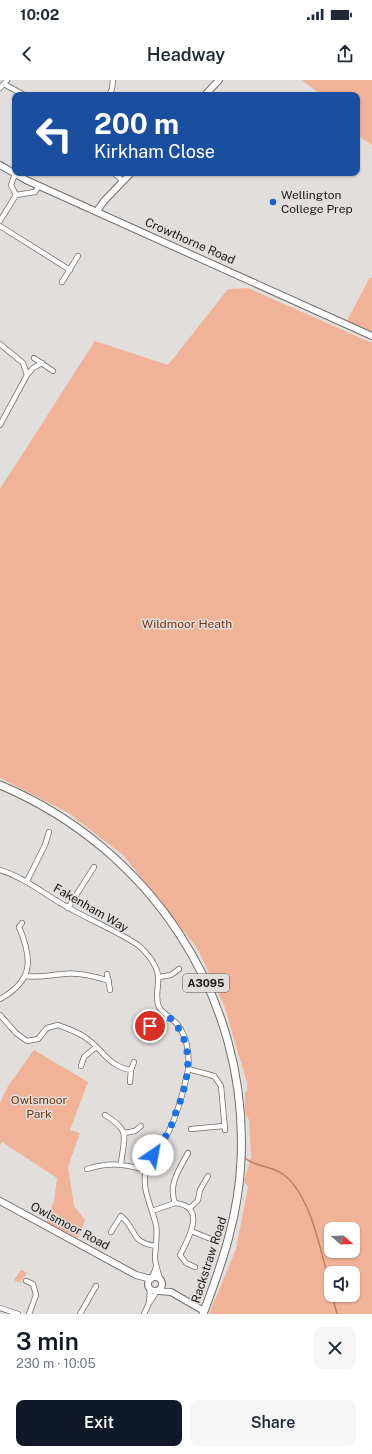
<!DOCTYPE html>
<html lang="en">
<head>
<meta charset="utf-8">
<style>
  :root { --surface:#fff; --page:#f6f6f7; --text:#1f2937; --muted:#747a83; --accent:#111827 }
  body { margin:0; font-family:"Public Sans",sans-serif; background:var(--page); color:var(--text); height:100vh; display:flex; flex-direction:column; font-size:15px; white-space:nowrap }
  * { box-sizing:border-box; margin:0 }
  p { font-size:13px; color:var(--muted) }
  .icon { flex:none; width:22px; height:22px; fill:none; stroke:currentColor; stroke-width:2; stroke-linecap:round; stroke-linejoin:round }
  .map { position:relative; height:1234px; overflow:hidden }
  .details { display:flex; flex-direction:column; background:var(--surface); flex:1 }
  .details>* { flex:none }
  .guide { position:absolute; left:12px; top:12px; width:348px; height:84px; border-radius:8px; box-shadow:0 1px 3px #0004; background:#1a4fa0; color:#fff; overflow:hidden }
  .needle { width:26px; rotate:109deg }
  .controls { position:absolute; left:324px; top:1142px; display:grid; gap:8px }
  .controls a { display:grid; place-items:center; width:36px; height:36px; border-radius:8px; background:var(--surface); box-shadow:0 1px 3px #0004; font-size:20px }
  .pin { position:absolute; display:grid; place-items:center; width:34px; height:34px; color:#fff; margin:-17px; border:2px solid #fff; border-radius:50%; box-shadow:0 1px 4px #0007 }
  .me { position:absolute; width:44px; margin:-22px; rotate:33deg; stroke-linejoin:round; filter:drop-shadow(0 0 3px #0008) }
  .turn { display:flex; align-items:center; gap:14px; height:84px; padding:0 16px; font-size:18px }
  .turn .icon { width:52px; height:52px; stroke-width:2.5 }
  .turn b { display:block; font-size:28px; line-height:34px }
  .round { display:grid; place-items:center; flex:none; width:42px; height:42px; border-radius:8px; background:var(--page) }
  .head { display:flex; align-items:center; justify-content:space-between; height:68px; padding:0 16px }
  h1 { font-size:24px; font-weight:600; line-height:30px; color:var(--accent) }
  .action { display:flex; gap:8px; margin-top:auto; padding:8px 16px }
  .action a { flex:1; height:46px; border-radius:8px; background:var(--accent); color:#fff; font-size:16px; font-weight:600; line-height:46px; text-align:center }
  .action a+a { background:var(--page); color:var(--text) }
  .status { display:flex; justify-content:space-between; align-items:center; height:28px; padding:0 20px; background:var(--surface); direction:ltr }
  .status svg { height:11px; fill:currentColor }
  header { display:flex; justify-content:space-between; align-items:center; height:52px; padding:0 16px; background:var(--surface); font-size:18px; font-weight:600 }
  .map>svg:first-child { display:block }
</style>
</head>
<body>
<div class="status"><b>10:02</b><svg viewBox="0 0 49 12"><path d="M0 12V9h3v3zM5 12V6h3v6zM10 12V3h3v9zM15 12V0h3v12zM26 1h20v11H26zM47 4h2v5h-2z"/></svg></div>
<header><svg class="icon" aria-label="back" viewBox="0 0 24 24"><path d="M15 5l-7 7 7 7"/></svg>Headway<svg class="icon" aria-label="share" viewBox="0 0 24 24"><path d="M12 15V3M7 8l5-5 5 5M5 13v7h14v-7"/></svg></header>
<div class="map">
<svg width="372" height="1234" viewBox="0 0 372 1234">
  <rect width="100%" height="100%" fill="#e1dedc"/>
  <!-- green -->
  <path fill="#f1b397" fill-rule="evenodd" d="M302,0H372V65L357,55V15H321Z
    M370,197L372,198V251L347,241Z
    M248,208L372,263V1234H209L236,1169L248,1107L244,1101L251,1077L249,1040L245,1033V1012L247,1011V1003L224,925L197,868L123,775L67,732L0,698V409L95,261L168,285L228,209ZM331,1149H353V1171H331ZM331,1193H353V1215H331Z
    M34,970L88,1002L70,1050L80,1053L68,1087L74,1126L85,1140L78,1158L46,1143L54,1121L57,1098L2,1062L0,1065V1023L8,1006Z
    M21,1190L27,1193L19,1203L14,1200Z"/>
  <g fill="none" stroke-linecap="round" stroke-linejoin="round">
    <!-- stream -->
    <path stroke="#c07d5d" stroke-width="1.5" d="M245,1078C255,1087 273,1086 284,1095C312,1116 322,1177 331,1210
      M332,1215L337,1234"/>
    <!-- street casing -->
    <g stroke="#706d6c" stroke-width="6">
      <path id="street" d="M4,4L24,15
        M0,8L7,0
        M109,15L112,9L113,0
        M114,93L123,101
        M15,94L11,105L16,115
        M0,141L16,115L35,112L39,106
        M0,146L70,190
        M62,202L78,176
        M0,264L23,283L27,295
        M34,278L53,291
        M0,345L27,295L33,288L42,283
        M0,790C26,798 45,815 69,828C90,840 119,852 138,865C145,871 151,878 155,886C163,900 153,914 159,927C163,934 172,938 177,944C187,956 190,975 188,990C184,1010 178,1032 169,1051C163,1064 150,1074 146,1089C141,1109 152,1127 156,1145C158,1157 155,1167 155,1179C156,1186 158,1192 160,1199
        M27,801L45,765L49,752
        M68,828L94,787
        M107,894L110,910
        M26,896C39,898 50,895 63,894C79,892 94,896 109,901
        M159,897L171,895L179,889
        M0,919C33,901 33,880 19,847L22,843
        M0,935L16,953L27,961L38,959L47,948L58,945C68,949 78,952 86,958C104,970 107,986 131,990L134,982
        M144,945H159L168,936
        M81,986L84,977L96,967
        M188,989L214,996L221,1006L225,1050
        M130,1002L131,990
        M105,1035C131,1051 124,1056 121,1084
        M191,1049L224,1046
        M124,1053L135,1051L141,1046
        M188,1073C179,1090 168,1104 175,1123C207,1126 189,1158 180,1175L186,1183L195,1187
        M87,1089C110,1082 123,1084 146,1090
        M190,1128L198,1120L200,1110L208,1096
        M152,1131L175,1123
        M191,1151L211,1159
        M111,1152L121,1136C138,1150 129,1162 156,1166
        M152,1198L156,1187
        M26,1201L33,1204L36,1215L29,1234
        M150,1222L157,1211
        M0,1228L18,1234
        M80,1234L96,1206
        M144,1234L149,1223L150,1209"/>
    </g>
    <!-- secondary casing -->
    <g stroke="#706d6c" stroke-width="8">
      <path id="secondary" d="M205,15L219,0
        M0,85L26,100L372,256
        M97,131L104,121L131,93
        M0,1121L136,1195L151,1199
        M148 1204a7 7 0 1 1 14 0a7 7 0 1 1-14 0Z
        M159,1211L171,1212L204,1231"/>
    </g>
    <!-- primary casing -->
    <g stroke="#706d6c" stroke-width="9">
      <path id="primary" d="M0,705C150,768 249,916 241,1080C239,1134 222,1184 203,1234"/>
    </g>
    <!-- street -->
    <use href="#street" stroke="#fff" stroke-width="4.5"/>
    <!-- secondary -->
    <use href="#secondary" stroke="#fff" stroke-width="6"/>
    <!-- primary -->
    <use href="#primary" stroke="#fff" stroke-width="7"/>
  </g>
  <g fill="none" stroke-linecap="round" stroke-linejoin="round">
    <!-- route -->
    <path stroke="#1a73e8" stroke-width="7" stroke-dasharray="0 12.6" d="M150,946L159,945L168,936C197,962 189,1001 176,1032C173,1039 172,1046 168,1052C164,1060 157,1067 153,1075"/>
  </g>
  <!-- markers -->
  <circle fill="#1e60cc" stroke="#e1dedc" stroke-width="1.5" cx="273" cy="122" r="4"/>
  <g text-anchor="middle" stroke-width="3" stroke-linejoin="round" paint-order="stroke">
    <!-- shield labels -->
    <rect fill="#e1dedc" stroke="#565353" stroke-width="1" x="183" y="894" width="46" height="18" rx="3"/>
    <g font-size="11" font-weight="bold" fill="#1a1818">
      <text x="206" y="907">A3095</text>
    </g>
    <!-- poi labels -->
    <g font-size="12" fill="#1a1818" stroke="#e1dedc" text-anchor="start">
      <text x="281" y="119">Wellington<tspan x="281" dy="14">College Prep</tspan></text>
    </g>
    <!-- street labels -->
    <g font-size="12" fill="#1a1818" stroke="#e1dedc">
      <text transform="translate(190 161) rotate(24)" y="4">Crowthorne Road</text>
      <text transform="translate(91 828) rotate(30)" y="4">Fakenham Way</text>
      <text transform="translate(70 1146) rotate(28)" y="4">Owlsmoor Road</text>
      <text transform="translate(209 1180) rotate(-72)" y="4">Rackstraw Road</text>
    </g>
    <!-- park labels -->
    <g font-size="12" fill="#733410" stroke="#e1dedc">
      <text x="187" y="548">Wildmoor Heath</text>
      <text x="39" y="1024">Owlsmoor<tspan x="39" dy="14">Park</tspan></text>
    </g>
  </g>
</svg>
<div class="controls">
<a><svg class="needle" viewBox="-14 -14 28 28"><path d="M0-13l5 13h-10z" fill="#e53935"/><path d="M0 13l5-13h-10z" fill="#747a83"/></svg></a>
<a><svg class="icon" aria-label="sound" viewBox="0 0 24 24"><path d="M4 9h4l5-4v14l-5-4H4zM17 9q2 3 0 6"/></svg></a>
</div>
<div class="pin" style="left:150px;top:946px;background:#d93025"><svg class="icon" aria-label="arrive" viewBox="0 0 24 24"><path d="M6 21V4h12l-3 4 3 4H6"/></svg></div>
<svg class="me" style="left:153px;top:1075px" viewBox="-20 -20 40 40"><circle r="19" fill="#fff"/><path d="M0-13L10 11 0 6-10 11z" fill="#1a73e8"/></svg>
<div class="guide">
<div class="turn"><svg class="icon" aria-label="left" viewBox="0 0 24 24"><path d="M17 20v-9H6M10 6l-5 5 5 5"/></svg><div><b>200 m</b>Kirkham Close</div></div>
</div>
</div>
<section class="details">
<div class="head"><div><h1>3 min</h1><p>230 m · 10:05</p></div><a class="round"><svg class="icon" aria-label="close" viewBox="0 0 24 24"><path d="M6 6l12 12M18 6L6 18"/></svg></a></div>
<div class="action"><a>Exit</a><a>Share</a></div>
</section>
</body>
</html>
